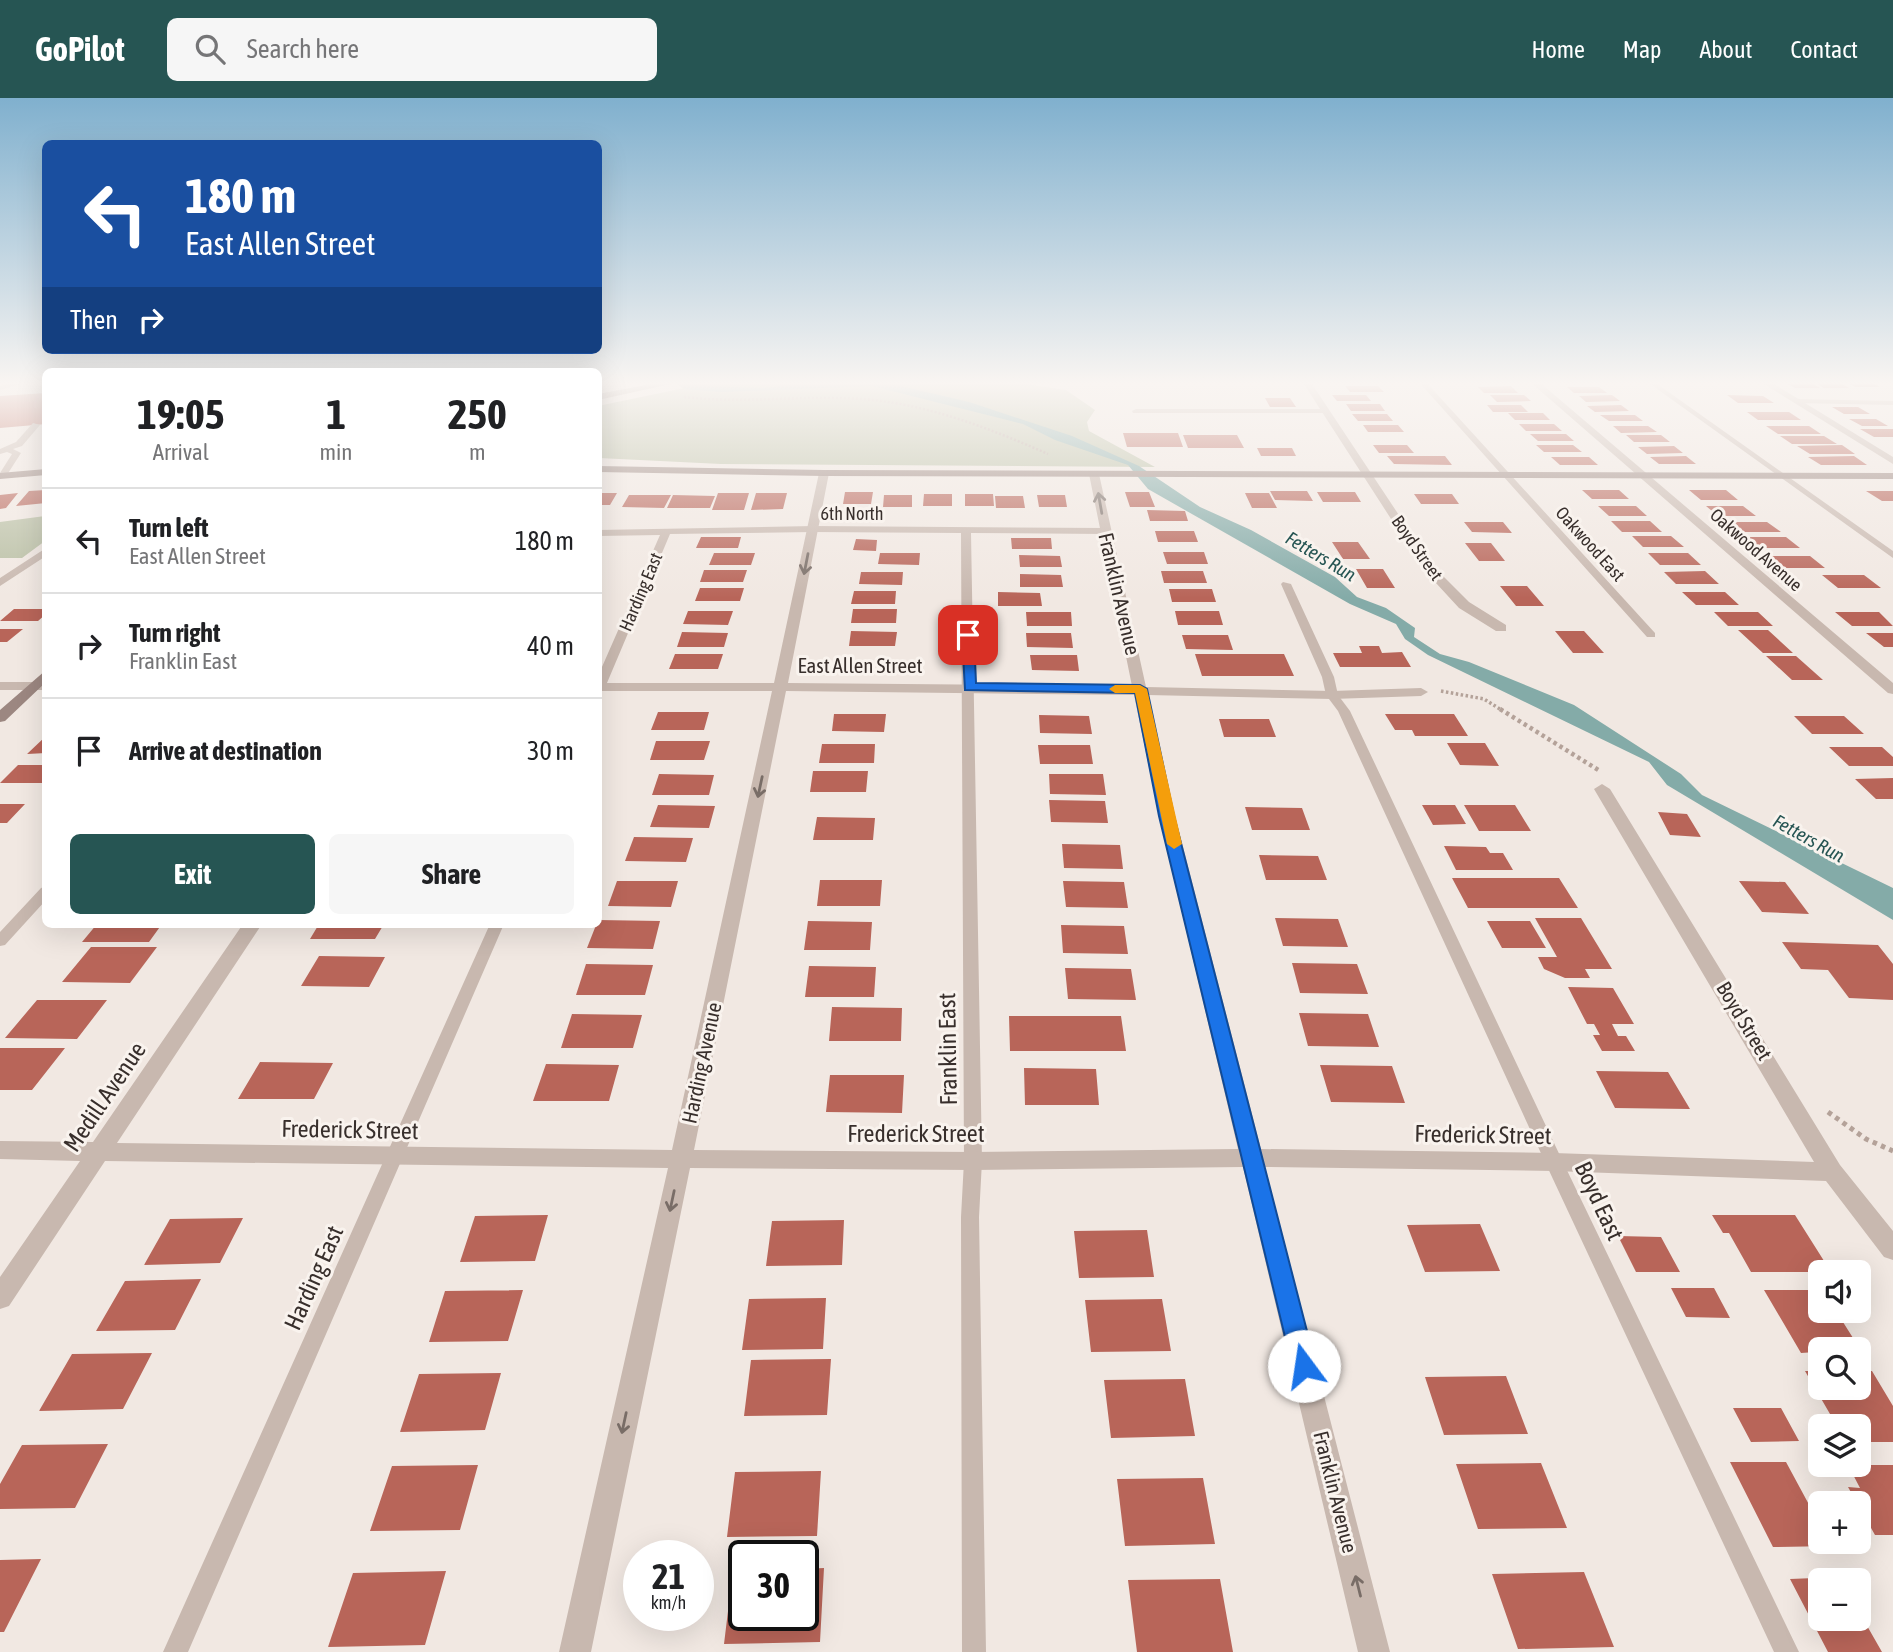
<!DOCTYPE html>
<html lang="en">
<head>
<meta charset="utf-8">
<style>
  :root { --surface:#fff; --page:#f6f6f6; --text:#202124; --muted:#757577; --line:#e0e0e0; --accent:#265553 }
  body { margin:0; font-family:"Asap Condensed",sans-serif; background:var(--page); color:var(--text); height:100vh; display:flex; flex-direction:column; font-size:26px; white-space:nowrap }
  * { box-sizing:border-box; margin:0 }
  p { font-size:23px; color:var(--muted) }
  .icon { flex:none; width:38px; height:38px; fill:none; stroke:currentColor; stroke-width:2; stroke-linecap:round; stroke-linejoin:round }
  .map { position:relative; flex:1; overflow:hidden }
  .sheet { position:absolute; left:42px; top:270px; width:560px; height:560px; display:flex; flex-direction:column; background:var(--surface); border-radius:10px; box-shadow:0 7px 28px #0002 }
  .sheet>* { flex:none }
  .banner { position:absolute; left:42px; top:42px; width:560px; height:214px; border-radius:10px; box-shadow:0 7px 28px #0002; background:#1a4fa0; color:#fff; overflow:hidden }
  .buttons { position:absolute; left:1808px; top:1162px; display:grid; gap:14px }
  .buttons a { display:grid; place-items:center; width:63px; height:63px; border-radius:10px; background:var(--surface); box-shadow:0 7px 28px #0002; font-size:35px }
  .speed { position:absolute; left:623px; top:1442px; display:flex; gap:14px; font-size:35px; font-weight:700; text-align:center }
  .speed>* { display:grid; place-content:center; width:91px; height:91px; border-radius:50%; background:var(--surface); box-shadow:0 7px 28px #0002; line-height:1 }
  .speed small { font-size:18px; font-weight:400 }
  .speed .limit { border:4px solid #111; border-radius:10px; background:#fff; color:#111 }
  .pin { position:absolute; display:grid; place-items:center; width:60px; height:60px; color:#fff; margin:-30px; border-radius:14px; box-shadow:0 4px 10px #0006 }
  .me { position:absolute; width:77px; margin:-38px; rotate:346deg; stroke-linejoin:round; filter:drop-shadow(0 0 5px #0008) }
  .turn { display:flex; align-items:center; gap:24px; height:147px; padding:0 28px; font-size:32px }
  .turn .icon { width:91px; height:91px; stroke-width:2.5 }
  .turn b { display:block; font-size:49px; line-height:60px }
  .then { display:flex; align-items:center; height:66px; padding:0 28px; background:#0003; gap:14px; font-size:26px }
  .eta { display:flex; justify-content:space-evenly; align-items:center; height:119px; text-align:center }
  .eta b { font-size:42px; font-weight:700; line-height:49px }
  .action { display:flex; gap:14px; margin-top:auto; padding:14px 28px }
  .action a { flex:1; height:80px; border-radius:10px; background:var(--accent); color:#fff; font-size:28px; font-weight:700; line-height:80px; text-align:center }
  .action a+a { background:var(--page); color:var(--text) }
  ul { padding:0; list-style:none }
  li { display:flex; align-items:center; gap:21px; height:105px; padding:0 28px; border-top:2px solid var(--line) }
  li div { flex:1 }
  li b { display:block; font-size:26px }
  li em { font-style:normal }
  header { display:flex; align-items:center; gap:42px; box-sizing:border-box; height:98px; padding:0 35px; background:var(--accent); color:#fff }
  header strong { font-size:33px }
  nav { display:flex; gap:38px; margin-inline-start:auto; font-size:24px }
  .search { width:490px; height:63px; background:var(--page); display:flex; align-items:center; gap:18px; box-sizing:border-box; padding:0 24px; border-radius:10px; color:var(--muted); font-size:26px }
  .map>svg:first-child { display:block }
</style>
</head>
<body>
<header>
<strong>GoPilot</strong>
<div class="search"><svg class="icon" aria-label="search" viewBox="0 0 24 24"><circle cx="10" cy="10" r="6"/><path d="M15 15l6 6"/></svg>Search here</div>
<nav><a>Home</a><a>Map</a><a>About</a><a>Contact</a></nav>
</header>
<div class="map">
<svg width="1893" height="1554" viewBox="0 0 1893 1554">
  <rect width="100%" height="100%" fill="#f1e8e2"/>
  <!-- green -->
  <path fill="#b9bfa4" d="M718,283H1006L1066,292L1095,312L1087,324L1089,333L1155,369L721,366L599,360L598,308Z
    M45,418V443L22,460H0V424Z"/>
  <!-- water -->
  <path fill="#84aba8" d="M673,283H697L706,288L764,290L812,284H884L969,304L1072,338L1139,368L1200,409L1251,432L1335,479L1357,499L1386,510L1415,530L1414,539L1440,556L1469,564L1574,607L1681,676L1702,697L1893,790V822L1667,687L1649,664L1428,557L1405,541L1396,526L1350,506L1148,391L1128,367L1055,342L1023,326L872,288L722,294L684,291Z"/>
  <!-- building -->
  <path fill="#b86559" d="M1783,283H1808L1820,290H1795Z
    M1812,283H1837L1849,290H1824Z
    M1844,283H1869L1880,289H1855Z
    M1345,288H1378L1384,294H1350Z
    M1511,288L1518,295H1484L1478,289Z
    M1567,289H1599L1607,295H1574Z
    M46,295V326L0,330V298Z
    M1332,297H1366L1371,303H1337Z
    M1490,297H1524L1531,303L1497,304Z
    M1612,297L1620,303L1586,304L1579,298Z
    M1727,297L1763,298L1774,305H1738Z
    M1265,300H1290L1296,309H1270Z
    M1346,306H1380L1385,313H1351Z
    M1487,307H1521L1528,314H1493Z
    M1621,307L1629,313L1595,314L1587,308Z
    M1832,309H1858L1870,316H1844Z
    M1747,314H1789L1801,322H1758Z
    M1508,315H1543L1550,322H1515Z
    M1352,316H1387L1393,323H1358Z
    M1600,317H1635L1643,323H1609Z
    M1849,321H1876L1888,328H1862Z
    M1519,326H1554L1562,333H1526Z
    M1363,327H1398L1404,334H1368Z
    M1613,328H1648L1657,334L1621,335Z
    M1766,328H1809L1821,336H1778Z
    M1860,331H1893V339H1874Z
    M1123,335H1178L1183,349H1127Z
    M1530,336H1566L1574,343H1538Z
    M1183,337H1237L1244,350H1188Z
    M1626,337H1661L1670,344H1634Z
    M1780,338H1824L1837,346H1792Z
    M1373,347H1407L1414,355H1379Z
    M1536,347H1573L1582,354H1544Z
    M1842,347L1855,356H1810L1797,348Z
    M1674,348L1683,355L1647,356L1638,349Z
    M1257,350H1292L1296,358H1261Z
    M1387,358H1445L1452,367L1394,366Z
    M1686,358L1696,366H1659L1650,359Z
    M1854,358L1867,367H1821L1808,359Z
    M1551,359H1589L1598,367H1560Z
    M46,392V405L16,408L29,393Z
    M1582,392H1619L1629,401H1592Z
    M1689,392H1726L1738,402H1701Z
    M1270,393H1307L1313,403L1275,402Z
    M1866,393H1893V403H1882Z
    M845,394H873L871,406H843Z
    M1125,394H1149L1155,409H1130Z
    M1317,394H1355L1361,404H1323Z
    M18,395L6,410L0,411V397Z
    M598,395H617L610,407H598Z
    M718,395H749L744,412H712Z
    M756,395H787L783,411L751,412Z
    M1245,395H1269L1277,410H1252Z
    M924,396H952V408H923Z
    M965,396H993L994,408H965Z
    M1414,396H1452L1459,406H1421Z
    M629,397H671L664,410L622,409Z
    M673,397L715,398L710,410H667Z
    M884,397H912V409H883Z
    M1037,397H1065L1067,409H1039Z
    M995,398H1023L1025,410H996Z
    M1598,408H1636L1647,418H1609Z
    M1706,408H1743L1756,418H1718Z
    M1147,412L1185,413L1188,423H1150Z
    M1611,423H1650L1662,434H1622Z
    M1464,424H1503L1512,435L1472,434Z
    M1728,424H1767L1781,434H1741Z
    M1155,433H1194L1198,444H1158Z
    M1632,438H1671L1684,449H1643Z
    M701,439H741L738,450H696Z
    M1746,439H1786L1800,450H1760Z
    M1011,440H1051L1052,451H1012Z
    M856,441L877,442L876,453L853,452Z
    M1332,444H1358L1370,461H1343Z
    M1465,445H1491L1505,463H1479Z
    M1163,454H1204L1208,466H1167Z
    M714,455H755L751,467H709Z
    M880,455H920L919,467L878,466Z
    M1648,455H1688L1701,467H1660Z
    M1019,457L1060,458L1062,469H1020Z
    M1769,458H1810L1825,470H1783Z
    M1356,471H1383L1395,490H1367Z
    M704,472H747L743,484H700Z
    M1161,473H1203L1207,485H1164Z
    M1705,473L1719,486H1676L1664,474Z
    M861,474H903L902,487L859,486Z
    M1020,476L1061,477L1063,489H1020Z
    M1822,477H1864L1881,490H1838Z
    M1500,488H1527L1544,508H1516Z
    M700,490H744L740,503H695Z
    M1169,491H1212L1216,504H1172Z
    M854,493H896L895,506H851Z
    M998,494L1040,495L1042,508H998Z
    M1682,494H1725L1739,507H1696Z
    M14,511H46V516L38,523H0Z
    M853,511H897L896,525H851Z
    M688,513H733L728,527L683,526Z
    M1175,513H1219L1223,527H1178Z
    M1026,514H1071L1072,528H1027Z
    M1714,514H1758L1773,528H1728Z
    M1835,514H1879L1893,528H1852Z
    M0,531H23L7,544H0Z
    M1738,532H1768L1793,555H1763Z
    M851,533L897,534L895,548H849Z
    M1555,533H1584L1604,555H1573Z
    M682,534L728,535L724,549H677Z
    M1026,535H1071L1073,550L1027,549Z
    M1866,535H1893V549H1884Z
    M1182,537H1228L1233,552L1186,551Z
    M1359,548H1379L1382,555L1402,554L1411,569H1340L1333,555H1362Z
    M675,556H723L718,571H669Z
    M1195,556H1284L1294,578H1202Z
    M1030,557H1077L1079,573L1032,572Z
    M1766,558H1796L1823,582H1792Z
    M658,614H709L704,632H651Z
    M834,616H886L884,634L832,633Z
    M1385,616H1454L1468,638H1415L1412,632H1395Z
    M1039,617L1089,618L1092,636L1040,635Z
    M1794,618H1844L1864,636H1812Z
    M1219,621H1269L1276,639H1224Z
    M46,638V655L27,656Z
    M656,643H710L704,662H650Z
    M1447,645H1485L1499,668L1460,667Z
    M822,646H875L874,665H819Z
    M1038,647H1090L1093,666H1040Z
    M1829,649H1882L1893,659V668H1849Z
    M18,667H46V685H0Z
    M813,673H868L866,694H810Z
    M659,676L714,677L709,697H652Z
    M1049,676H1103L1106,697L1050,696Z
    M1893,680V701H1876L1855,681Z
    M1049,702L1105,703L1108,725L1051,724Z
    M0,706H25L7,725H0Z
    M658,707L715,708L709,730L650,729Z
    M1422,707H1455L1466,726L1433,727Z
    M1464,707H1515L1531,733H1479Z
    M1245,709L1302,710L1310,732H1252Z
    M1658,714L1687,716L1701,739L1670,737Z
    M817,719L875,720L873,742H813Z
    M634,739L693,740L686,764L625,763Z
    M1062,746L1120,747L1123,771L1064,770Z
    M1444,748L1486,749L1490,755H1503L1513,772H1456Z
    M1259,757L1318,758L1327,782H1266Z
    M1452,780H1559L1578,810H1468Z
    M820,782H882L880,808H817Z
    M617,783H678L671,809L608,808Z
    M1063,783L1124,784L1128,810L1066,809Z
    M1739,783L1785,784L1809,816L1762,814Z
    M1275,820L1338,821L1348,849L1283,848Z
    M1535,820H1581L1612,871H1585L1590,880H1565L1544,871L1538,859H1557Z
    M598,822L660,823L653,851L587,850Z
    M808,823L872,824L870,852H804Z
    M1487,823H1530L1546,850H1502Z
    M97,826H162L149,844H82Z
    M319,826H384L375,841H310Z
    M1061,827L1124,828L1128,856L1063,855Z
    M1782,844L1878,847L1893,866V902L1849,900L1828,872L1801,871Z
    M91,849H157L130,885L62,884Z
    M319,858L385,859L369,889L301,888Z
    M1292,865L1357,866L1368,896L1300,895Z
    M586,866L653,867L645,897H576Z
    M809,868L876,869L874,899H805Z
    M1065,870L1131,871L1136,902L1068,901Z
    M1568,889L1613,890L1634,926H1612L1618,938H1626L1635,953H1602L1593,937H1600L1594,926H1587Z
    M37,902H107L77,941L5,940Z
    M832,909L902,910L901,943H829Z
    M1299,915L1368,916L1379,949L1308,948Z
    M572,916L642,917L633,950H561Z
    M1009,918H1121L1126,953H1010Z
    M0,950H65L32,992H0Z
    M260,964L333,965L314,1001H238Z
    M546,966L619,967L609,1003H533Z
    M1320,967L1392,968L1405,1005L1331,1004Z
    M1024,970L1096,971L1099,1007H1025Z
    M1596,973L1668,974L1690,1011L1615,1010Z
    M830,977H904L902,1015L826,1014Z
    M548,1117L535,1163L460,1164L475,1118Z
    M1712,1117H1795L1831,1174H1751L1729,1135H1723Z
    M243,1120L220,1165L144,1167L170,1121Z
    M844,1122L842,1167L766,1168L772,1123Z
    M1480,1126L1500,1173L1425,1174L1407,1127Z
    M1147,1132L1154,1179L1079,1180L1074,1133Z
    M1618,1138L1661,1139L1680,1174H1636Z
    M201,1181L175,1232L96,1233L125,1183Z
    M1671,1190H1714L1730,1220L1686,1219Z
    M523,1192L508,1243L429,1244L445,1193Z
    M1764,1192H1820V1213H1836L1860,1251L1801,1255Z
    M826,1200L823,1251L742,1252L749,1201Z
    M1162,1201L1171,1253L1091,1254L1085,1202Z
    M152,1255L123,1311L39,1313L72,1256Z
    M831,1261L827,1317L744,1318L751,1262Z
    M1805,1273H1820V1290H1858V1273H1872L1893,1308V1344H1858V1328H1837Z
    M501,1275L485,1332L400,1334L419,1276Z
    M1506,1278L1528,1336L1444,1337L1425,1279Z
    M1185,1281L1195,1338L1111,1340L1104,1282Z
    M1733,1310H1781L1799,1343L1751,1344Z
    M108,1346L75,1410L0,1411V1386L22,1347Z
    M1730,1364H1786L1820,1427V1444H1829L1832,1448L1773,1449Z
    M1541,1365L1567,1430L1478,1431L1456,1366Z
    M478,1367L460,1432L370,1433L392,1368Z
    M1848,1367H1893V1437H1875L1848,1389L1860,1390Z
    M821,1373L817,1438L727,1439L735,1374Z
    M1203,1380L1215,1446L1125,1448L1117,1381Z
    M41,1461L4,1534H0V1462Z
    M824,1470L820,1544L724,1546L733,1472H744V1517H803V1471Z
    M446,1473L425,1547L328,1549L353,1475Z
    M1584,1474L1614,1549L1518,1551L1492,1476Z
    M1840,1479L1842,1482H1820V1521H1858V1512L1882,1554H1828L1790,1481Z
    M1220,1481L1233,1554H1137L1128,1482Z"/>
  <g fill="none" stroke-linecap="round" stroke-linejoin="round">
    <!-- path-far3 -->
    <path stroke="#b4a299" stroke-width="2.5" stroke-dasharray="2 2" stroke-linecap="butt" d="M684,299C743,306 801,297 860,301C925,305 989,330 1048,356"/>
    <!-- path-far2 -->
    <path stroke="#b4a299" stroke-width="3.5" stroke-dasharray="2.5 2.5" stroke-linecap="butt" d="M1441,593L1484,601L1503,613"/>
    <!-- path-far1 -->
    <path stroke="#b4a299" stroke-width="4.5" stroke-dasharray="3.5 3.5" stroke-linecap="butt" d="M1500,611L1600,673"/>
    <!-- path -->
    <path stroke="#b4a299" stroke-width="5" stroke-dasharray="4.5 4.5" stroke-linecap="butt" d="M1828,1014L1866,1041L1893,1053"/>
    <!-- lane -->
    <path fill="#c8b8af" fill-rule="evenodd" d="M19,283H31L0,292V288Z
      M1418,283H1425L1655,535V539H1647Z
      M1646,283H1653L1893,453V460Z
      M1793,301L1893,303V307L1796,305L1792,303Z
      M1136,311H1325L1329,313L1325,315H1133L1132,313Z
      M33,325L40,327L22,348L13,351L21,355L5,380H0V375L12,356L7,354L0,356V351L16,344Z
      M813,428L1105,430L1110,433L1105,436L971,435L982,1063L979,1119L986,1554H962L961,1119L964,1063L961,435L813,434L670,436L604,592L598,595V578L660,437L598,438V432Z
      M46,450V458L0,488V480Z
      M1283,484L1291,486L1334,579L1338,597L1350,613L1563,1064L1799,1554H1774L1545,1064L1338,613L1326,597L1322,579L1281,486Z
      M46,788V802L5,847L0,848V834L41,790Z
      M490,826H504L188,1554H163Z"/>
    <!-- street -->
    <path fill="#c8b8af" fill-rule="evenodd" d="M1302,283H1310L1432,467L1469,504L1506,527V533H1496L1459,510L1424,472Z
      M1529,283H1538L1893,585V596L1888,595Z
      M1759,283H1769L1893,359V366Z
      M824,372L829,375L788,585L1132,588L1089,376L1094,373L1099,376L1146,589L1332,593L1421,590L1428,594L1421,598L1332,601L1148,597L1175,718L1261,1051L1554,1055L1814,1064L1594,691L1602,686L1610,691L1840,1067L1893,1133V1162L1884,1159L1826,1083L1554,1073L1265,1069L1390,1554H1358L1243,1069L973,1072L690,1070L591,1554H559L668,1070L105,1063L9,1208L0,1211V1179L80,1063L0,1061V1043L93,1044L243,826H262L117,1045L672,1052L772,593H598V585H774L819,375ZM786,593L1134,597L1159,718L1238,1051L973,1054L694,1052Z
      M0,584H46V592H0Z"/>
    <!-- secondary -->
    <path fill="#9c8781" fill-rule="evenodd" d="M667,283H684L598,302V296Z
      M598,368L824,372L1893,375V381L824,378L598,374Z
      M46,371V377L0,381V375Z
      M46,572V584L5,623L0,624V612Z"/>
  </g>
  <!-- one-way arrows -->
  <defs><path id="oneway-shaft" d="M-6 0H5M1.5-3L5.5 0L1.5 3" fill="none" stroke-width="1.6" stroke-linecap="round" stroke-linejoin="round" transform="scale(1.75)"/></defs>
  <g stroke="#796d67">
    <use href="#oneway-shaft" transform="translate(1100 405) rotate(-100)"/>
    <use href="#oneway-shaft" transform="translate(806 466) rotate(101)"/>
    <use href="#oneway-shaft" transform="translate(760 689) rotate(102)"/>
    <use href="#oneway-shaft" transform="translate(672 1103) rotate(102)"/>
    <use href="#oneway-shaft" transform="translate(624 1325) rotate(102)"/>
    <use href="#oneway-shaft" transform="translate(1358 1488) rotate(-104)"/>
  </g>
  <!-- sky -->
  <linearGradient id="sky" x2="0" y2="1"><stop stop-color="#80b0ce"/><stop offset="0.57" stop-color="#f9f5f2"/><stop offset="1" stop-color="#f9f5f2" stop-opacity="0"/></linearGradient>
  <rect width="1893" height="500" fill="url(#sky)"/>
  <!-- route -->
  <path fill="#1a73e8" stroke="#114b97" stroke-width="2" d="M968,533L974,537L976,585L1140,587L1147,591L1174,718L1316,1268L1313,1276L1304,1279L1296,1276L1292,1268L1159,718L1135,595L965,592L962,537Z"/>
  <!-- slow -->
  <path fill="#f59e0b" d="M1140,587L1147,591L1182,746L1174,751L1167,746L1135,595H1115L1109,591L1115,587Z"/>
  <g text-anchor="middle" stroke-width="6" stroke-linejoin="round" paint-order="stroke">
    <!-- far-street labels -->
    <g font-size="18" fill="#382f2c" stroke="#f9f3ee">
      <text x="852" y="422">6th North</text>
      <text transform="translate(1590 446) rotate(48)" y="6">Oakwood East</text>
      <text transform="translate(1417 450) rotate(55)" y="6">Boyd Street</text>
      <text transform="translate(1756 452) rotate(41)" y="6">Oakwood Avenue</text>
      <text transform="translate(641 494) rotate(-67)" y="6">Harding East</text>
    </g>
    <!-- far-water labels -->
    <g font-size="19" font-style="italic" fill="#265553" stroke="#f9f3ee">
      <text transform="translate(1321 458) rotate(31)" y="7">Fetters Run</text>
      <text transform="translate(1809 740) rotate(29)" y="7">Fetters Run</text>
    </g>
    <!-- street labels -->
    <g font-size="21" fill="#382f2c" stroke="#f9f3ee">
      <text transform="translate(1119 496) rotate(77)" y="7">Franklin Avenue</text>
      <text x="860" y="575">East Allen Street</text>
      <text transform="translate(1744 923) rotate(59)" y="7">Boyd Street</text>
      <text transform="translate(702 965) rotate(-78)" y="7">Harding Avenue</text>
      <text transform="translate(1335 1394) rotate(76)" y="7">Franklin Avenue</text>
    </g>
    <!-- near-street labels -->
    <g font-size="24" fill="#382f2c" stroke="#f9f3ee">
      <text transform="translate(948 951) rotate(-91)" y="8">Franklin East</text>
      <text transform="translate(105 999) rotate(-56)" y="8">Medill Avenue</text>
      <text transform="translate(350 1032) rotate(1)" y="8">Frederick Street</text>
      <text x="916" y="1044">Frederick Street</text>
      <text transform="translate(1483 1037) rotate(1)" y="8">Frederick Street</text>
      <text transform="translate(1599 1103) rotate(65)" y="8">Boyd East</text>
      <text transform="translate(314 1180) rotate(-66)" y="8">Harding East</text>
    </g>
  </g>
</svg>
<div class="buttons">
<a><svg class="icon" aria-label="sound" viewBox="0 0 24 24"><path d="M4 9h4l5-4v14l-5-4H4zM17 9q2 3 0 6"/></svg></a>
<a><svg class="icon" aria-label="search" viewBox="0 0 24 24"><circle cx="10" cy="10" r="6"/><path d="M15 15l6 6"/></svg></a>
<a><svg class="icon" aria-label="layers" viewBox="0 0 24 24"><path d="M12 4l9 5-9 5-9-5zM3 14l9 5 9-5"/></svg></a>
<a>+</a>
<a>−</a>
</div>
<div class="speed"><div>21<small>km/h</small></div><div class="limit">30</div></div>
<div class="pin" style="left:968px;top:537px;background:#d93025"><svg class="icon" aria-label="arrive" viewBox="0 0 24 24"><path d="M6 21V4h12l-3 4 3 4H6"/></svg></div>
<svg class="me" style="left:1304px;top:1268px" viewBox="-20 -20 40 40"><circle r="19" fill="#fff"/><path d="M0-13L10 11 0 6-10 11z" fill="#1a73e8"/></svg>
<div class="banner">
<div class="turn"><svg class="icon" aria-label="left" viewBox="0 0 24 24"><path d="M17 20v-9H6M10 6l-5 5 5 5"/></svg><div><b>180 m</b>East Allen Street</div></div>
<div class="then">Then<svg class="icon" aria-label="right" viewBox="0 0 24 24"><path d="M7 20v-9h11M14 6l5 5-5 5"/></svg></div>
</div>
<section class="sheet">
<div class="eta">
<div><b>19:05</b><p>Arrival</p></div>
<div><b>1</b><p>min</p></div>
<div><b>250</b><p>m</p></div>
</div>
<ul>
<li><svg class="icon" aria-label="left" viewBox="0 0 24 24"><path d="M17 20v-9H6M10 6l-5 5 5 5"/></svg><div><b>Turn left</b><p>East Allen Street</p></div><em>180 m</em></li>
<li><svg class="icon" aria-label="right" viewBox="0 0 24 24"><path d="M7 20v-9h11M14 6l5 5-5 5"/></svg><div><b>Turn right</b><p>Franklin East</p></div><em>40 m</em></li>
<li><svg class="icon" aria-label="arrive" viewBox="0 0 24 24"><path d="M6 21V4h12l-3 4 3 4H6"/></svg><div><b>Arrive at destination</b></div><em>30 m</em></li>
</ul>
<div class="action"><a>Exit</a><a>Share</a></div>
</section>
</div>
</body>
</html>
